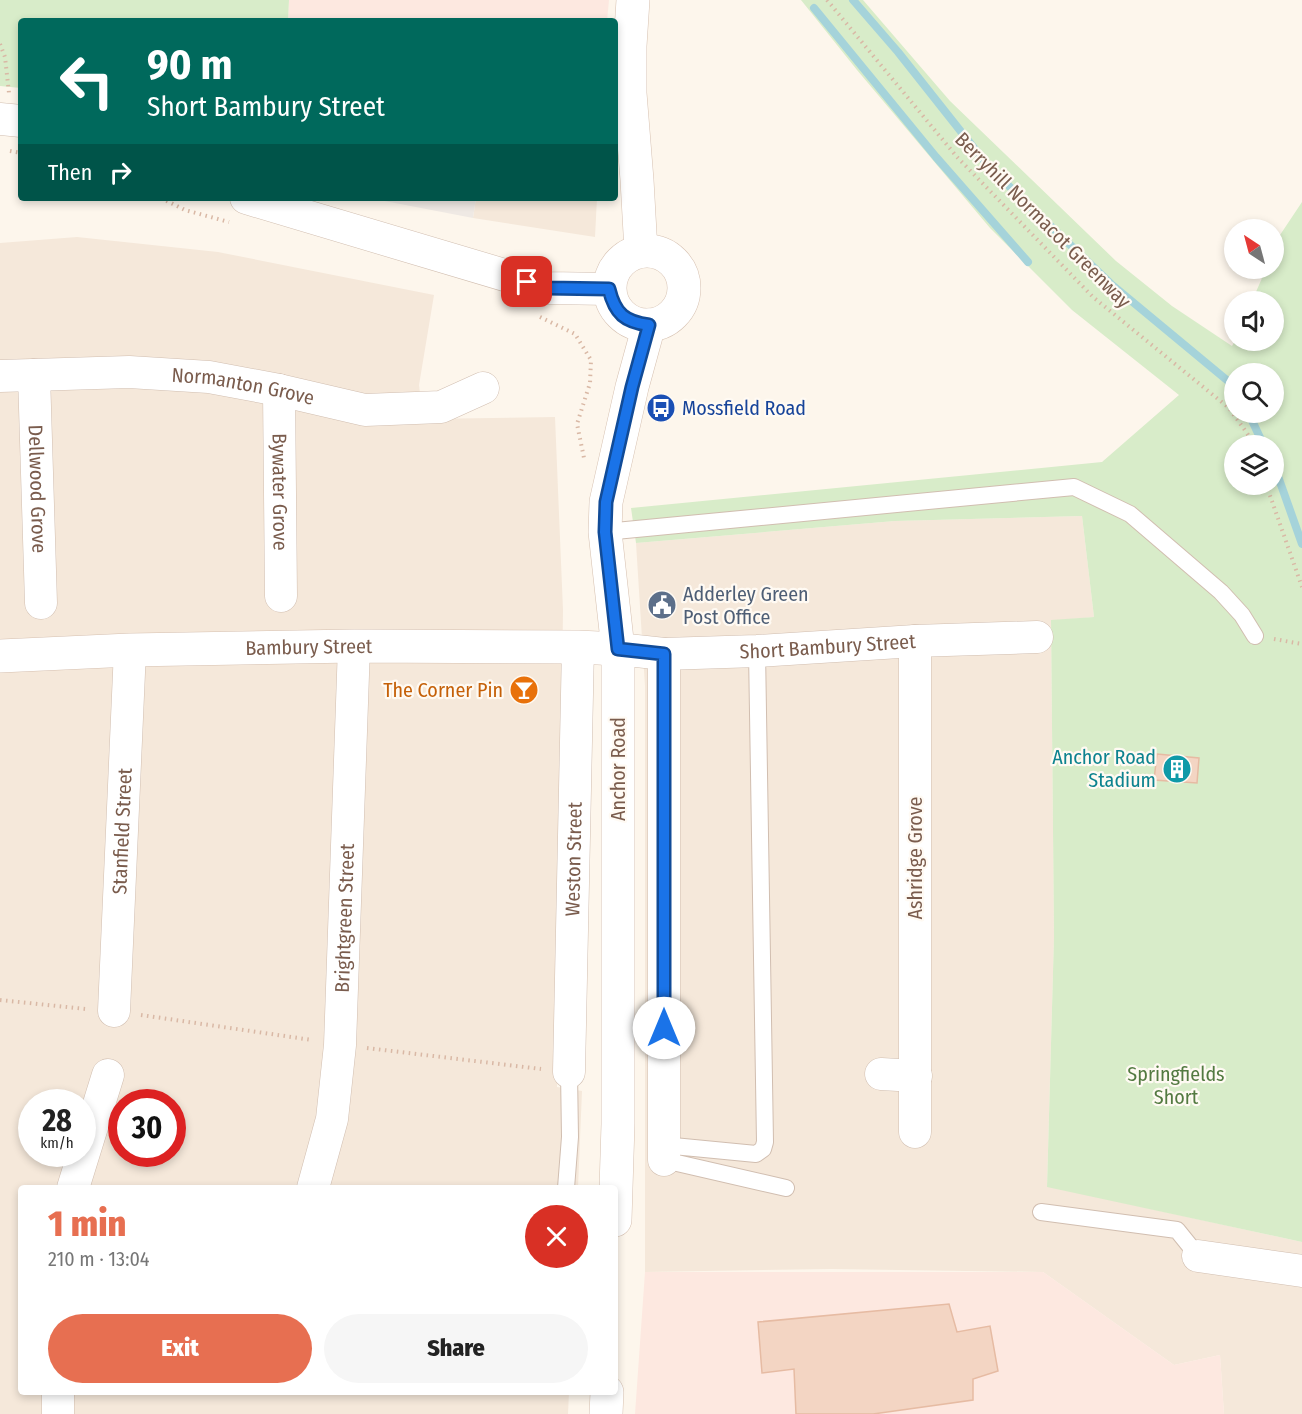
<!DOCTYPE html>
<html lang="en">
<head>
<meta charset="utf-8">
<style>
  :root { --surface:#fff; --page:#f6f6f6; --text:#222; --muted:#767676; --accent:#e76f51 }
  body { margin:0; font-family:"Fira Sans Condensed",sans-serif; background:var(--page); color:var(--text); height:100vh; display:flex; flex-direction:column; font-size:22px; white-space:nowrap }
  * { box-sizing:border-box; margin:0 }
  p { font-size:20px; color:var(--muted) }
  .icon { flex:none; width:33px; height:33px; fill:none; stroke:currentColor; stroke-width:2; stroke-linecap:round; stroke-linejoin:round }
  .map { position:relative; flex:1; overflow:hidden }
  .side { position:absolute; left:18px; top:1185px; width:600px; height:210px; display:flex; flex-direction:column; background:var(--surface); border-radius:6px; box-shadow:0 3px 9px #0003 }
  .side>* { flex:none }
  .guide { position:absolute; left:18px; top:18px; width:600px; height:183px; border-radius:6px; box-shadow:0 3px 9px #0003; background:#00695c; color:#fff; overflow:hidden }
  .needle { width:39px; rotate:324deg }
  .buttons { position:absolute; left:1224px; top:219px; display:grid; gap:12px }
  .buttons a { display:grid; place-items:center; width:60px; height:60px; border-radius:50%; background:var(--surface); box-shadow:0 3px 9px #0003; font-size:30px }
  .speed { position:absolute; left:18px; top:1089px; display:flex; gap:12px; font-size:30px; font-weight:700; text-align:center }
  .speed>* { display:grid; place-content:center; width:78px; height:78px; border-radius:50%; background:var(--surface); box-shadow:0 3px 9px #0003; line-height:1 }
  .speed small { font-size:15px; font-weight:400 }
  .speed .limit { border:9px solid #d22; background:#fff; color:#111 }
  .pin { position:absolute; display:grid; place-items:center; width:51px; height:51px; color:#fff; margin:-26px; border-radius:12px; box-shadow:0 3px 9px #0006 }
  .me { position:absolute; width:66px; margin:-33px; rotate:0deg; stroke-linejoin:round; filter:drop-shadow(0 0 4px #0008) }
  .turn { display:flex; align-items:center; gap:21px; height:126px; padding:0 30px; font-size:27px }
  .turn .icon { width:78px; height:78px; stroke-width:2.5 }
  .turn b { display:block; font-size:42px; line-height:51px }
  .then { display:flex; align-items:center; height:57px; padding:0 30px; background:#0003; gap:12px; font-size:22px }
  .round { display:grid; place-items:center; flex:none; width:63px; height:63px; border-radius:32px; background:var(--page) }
  .head { display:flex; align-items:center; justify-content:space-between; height:102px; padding:0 30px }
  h1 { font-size:36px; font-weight:800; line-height:45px; color:var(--accent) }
  .button { display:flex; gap:12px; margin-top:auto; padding:12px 30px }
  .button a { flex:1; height:69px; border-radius:36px; background:var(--accent); color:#fff; font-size:24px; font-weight:800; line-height:69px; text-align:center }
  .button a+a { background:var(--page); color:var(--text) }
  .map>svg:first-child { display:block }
</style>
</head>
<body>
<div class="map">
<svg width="1302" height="1414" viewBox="0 0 1302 1414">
  <rect width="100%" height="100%" fill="#fdf6ec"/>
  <!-- residential -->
  <path fill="#f5e8da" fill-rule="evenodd" d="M476,198H597L595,237L473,218Z
    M77,237L218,252L434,295L419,385L423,419L555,417L563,610L557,1087L582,1091L578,1188H21V1392H569L568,1414H0V243ZM32,1102H82V1154H32ZM122,1102H172V1154H122Z
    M1082,516L1094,617L1051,621L1054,936L1047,1186L1302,1242V1414H1224L1220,1355L1174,1365L1043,1272L831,1269L645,1272V686L636,543L895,521Z"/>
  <!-- commercial -->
  <path fill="#fde8e0" d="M289,0H609L607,21H288Z
    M645,1272H1043L1174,1365L1220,1355L1224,1414H635Z"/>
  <!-- industrial -->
  <path fill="#efe9e4" d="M369,198H476L473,218Z"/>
  <!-- green -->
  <path fill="#d8ecc9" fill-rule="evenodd" d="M0,0H289L288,21H21V88L0,86Z
    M801,0H863L950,101L1116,261L1172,306L1232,346L1235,341L1274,340V302L1252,301L1266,269L1274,268V252L1280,235L1302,202V1242L1047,1187L1054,936L1051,620L1094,617L1082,516L895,521L636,543L631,508L1102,462L1179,395L1072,310L990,228L857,70ZM1234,374H1274V412H1234ZM1234,446H1274V484H1234Z"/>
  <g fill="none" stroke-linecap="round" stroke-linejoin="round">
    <!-- stream -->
    <path stroke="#a5d3da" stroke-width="8" d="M853,0L898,52L989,167L1111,284L1234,386
      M814,8L936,157L1028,262
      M1248,412L1264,446
      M1274,465L1302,544"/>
  </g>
  <!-- building -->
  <path fill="#f3d5c3" stroke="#e6bba3" stroke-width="1.5" d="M1157,754L1199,758L1197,783L1154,780Z
    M949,1304L957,1332L990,1326L998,1371L973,1379V1400L873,1414H796L794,1369L762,1373L758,1322Z"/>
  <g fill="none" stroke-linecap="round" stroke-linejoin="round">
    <!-- lane casing -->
    <g stroke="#d1beb0" stroke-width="18">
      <path id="lane" d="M605,532L1074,487L1130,514L1221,592L1242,615L1255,636
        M663,1145L756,1154L763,1149L765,1142L757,651
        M664,1160L786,1188
        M566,1188L570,1137L569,1072
        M1041,1212L1177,1230L1198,1256"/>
    </g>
    <!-- street casing -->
    <g stroke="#d1beb0" stroke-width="33">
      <g id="street">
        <path d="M0,119L21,121"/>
        <path d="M246,198L548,288L609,289"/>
        <path id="s1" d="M34,375L41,603"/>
        <path id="s2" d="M0,376L129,372L209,377L279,390L365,410L441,407L483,388"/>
        <path id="s3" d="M279,390L281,596"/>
        <path d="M915,641V1132"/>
        <path id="s4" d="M618,649L664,654L757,651L915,641L1037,637"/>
        <path d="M664,654V1160"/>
        <path id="s5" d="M114,1011L130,650"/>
        <path id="s6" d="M569,1072L578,647"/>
        <path d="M881,1074L916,1076"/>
        <path d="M73,1188L108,1075"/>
        <path id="s7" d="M313,1188L332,1119L340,1045L354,646"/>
        <path d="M1198,1256L1302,1271"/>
        <path d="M58,1392V1414"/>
      </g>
    </g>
    <!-- secondary casing -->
    <g stroke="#d6c0b0" stroke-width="34">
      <g id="secondary">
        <path d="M633,0L630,46V93L637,180L641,251"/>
        <circle cx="647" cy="288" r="37"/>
        <path id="s8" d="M0,656L130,650L354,646L578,647L618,649"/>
        <path d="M615,1220L618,1124V649L605,532L606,502L632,387L649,325"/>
        <path d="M606,1414L607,1392"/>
      </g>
    </g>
    <!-- path -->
    <path stroke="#d9b8a5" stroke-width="4" stroke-dasharray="1.5 4.5" stroke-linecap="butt" d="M827,0L957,157L1093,297L1229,408L1249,436L1252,446
      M0,44L5,57L9,93
      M10,151L21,153
      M161,198L185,210L229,222
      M540,317L575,334L591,360L590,383L577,424L584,458
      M1266,484L1302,587
      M1274,639L1302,644
      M0,1000L86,1009
      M141,1015L312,1040
      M367,1048L541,1069"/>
    <!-- lane -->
    <use href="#lane" stroke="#fff" stroke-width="16"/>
    <!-- street -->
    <use href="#street" stroke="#fff" stroke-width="32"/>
    <!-- secondary -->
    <use href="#secondary" stroke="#fff" stroke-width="33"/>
  </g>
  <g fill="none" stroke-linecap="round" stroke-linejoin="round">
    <!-- route casing -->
    <g stroke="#114b97" stroke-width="15">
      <path id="route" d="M527,282L548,288L609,289C615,314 625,322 649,325L632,387L606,502L605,532L618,649L664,654V1028"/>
    </g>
    <!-- route -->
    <use href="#route" stroke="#1a73e8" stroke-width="10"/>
  </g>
  <!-- icons -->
  <defs>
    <g id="bus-disc" transform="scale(1.5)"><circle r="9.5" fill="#1a4fb4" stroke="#fffaf3"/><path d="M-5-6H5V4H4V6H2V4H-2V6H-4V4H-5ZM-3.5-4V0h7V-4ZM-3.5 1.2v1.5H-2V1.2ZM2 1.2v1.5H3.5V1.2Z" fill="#fff"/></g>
    <g id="civic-disc" transform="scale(1.5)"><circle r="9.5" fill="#5c6f8a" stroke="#fffaf3"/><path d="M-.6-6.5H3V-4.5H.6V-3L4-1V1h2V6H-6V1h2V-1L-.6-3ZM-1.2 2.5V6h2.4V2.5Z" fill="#fff"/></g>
    <g id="bar-disc" transform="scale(1.5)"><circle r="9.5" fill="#e8710a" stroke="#fffaf3"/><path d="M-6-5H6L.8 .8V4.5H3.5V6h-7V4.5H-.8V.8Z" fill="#fff"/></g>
    <g id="building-disc" transform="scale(1.5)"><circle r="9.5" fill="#0f9aa8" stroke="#fffaf3"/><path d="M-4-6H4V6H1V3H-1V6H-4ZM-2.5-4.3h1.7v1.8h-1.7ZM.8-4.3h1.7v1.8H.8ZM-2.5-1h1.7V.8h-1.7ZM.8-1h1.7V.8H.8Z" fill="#fff"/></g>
  </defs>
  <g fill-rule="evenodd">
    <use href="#bus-disc" x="661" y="408"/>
    <use href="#civic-disc" x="662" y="605"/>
    <use href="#bar-disc" x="524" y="690"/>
    <use href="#building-disc" x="1177" y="769"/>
  </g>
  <g text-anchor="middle" stroke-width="4.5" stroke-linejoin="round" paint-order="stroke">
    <!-- street labels -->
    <g font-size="20" fill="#7a5c4d" stroke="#fffaf3">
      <text transform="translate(1043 220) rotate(45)" y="7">Berryhill Normacot Greenway</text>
      <text dy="7" stroke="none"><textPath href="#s2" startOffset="244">Normanton Grove</textPath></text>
      <text dy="7" stroke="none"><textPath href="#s1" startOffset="114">Dellwood Grove</textPath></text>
      <text dy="7" stroke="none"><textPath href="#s3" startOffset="102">Bywater Grove</textPath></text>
      <text dy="7" stroke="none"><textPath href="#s4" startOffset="210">Short Bambury Street</textPath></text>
      <text dy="7" stroke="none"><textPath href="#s8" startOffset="309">Bambury Street</textPath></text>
      <text transform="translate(618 769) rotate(-90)" y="7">Anchor Road</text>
      <text dy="7" stroke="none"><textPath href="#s5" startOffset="180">Stanfield Street</textPath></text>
      <text transform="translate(915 858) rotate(-90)" y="7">Ashridge Grove</text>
      <text dy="7" stroke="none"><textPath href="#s6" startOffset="213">Weston Street</textPath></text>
      <text dy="7" stroke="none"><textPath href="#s7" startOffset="273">Brightgreen Street</textPath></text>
    </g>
    <!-- transit labels -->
    <g font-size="20" fill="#164399" stroke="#fffaf3" text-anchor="start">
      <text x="682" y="415">Mossfield Road</text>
    </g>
    <!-- service labels -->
    <g font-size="20" fill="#4e5e75" stroke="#fffaf3" text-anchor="start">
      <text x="683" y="601">Adderley Green<tspan x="683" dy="23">Post Office</tspan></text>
    </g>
    <!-- food labels -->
    <g font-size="20" fill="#c56008" stroke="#fffaf3" text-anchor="end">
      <text x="503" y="697">The Corner Pin</text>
    </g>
    <!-- culture labels -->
    <g font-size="20" fill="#0d838f" stroke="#fffaf3" text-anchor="end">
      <text x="1156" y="764">Anchor Road<tspan x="1156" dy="23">Stadium</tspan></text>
    </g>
    <!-- park labels -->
    <g font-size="20" fill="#537a41" stroke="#fffaf3">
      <text x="1176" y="1081">Springfields<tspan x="1176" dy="23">Short</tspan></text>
    </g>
  </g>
</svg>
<div class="buttons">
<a><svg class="needle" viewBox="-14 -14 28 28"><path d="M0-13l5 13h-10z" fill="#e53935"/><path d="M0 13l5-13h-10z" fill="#767676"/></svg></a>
<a><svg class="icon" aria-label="sound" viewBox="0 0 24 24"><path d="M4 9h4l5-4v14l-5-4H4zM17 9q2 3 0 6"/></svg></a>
<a><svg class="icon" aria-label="search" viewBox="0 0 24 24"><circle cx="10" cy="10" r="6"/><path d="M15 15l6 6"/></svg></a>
<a><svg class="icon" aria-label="layers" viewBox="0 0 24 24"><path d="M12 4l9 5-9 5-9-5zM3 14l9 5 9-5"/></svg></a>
</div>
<div class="speed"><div>28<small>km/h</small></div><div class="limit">30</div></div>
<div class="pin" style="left:527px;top:282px;background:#d93025"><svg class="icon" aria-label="arrive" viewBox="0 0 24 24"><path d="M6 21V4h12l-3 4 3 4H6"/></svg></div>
<svg class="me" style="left:664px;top:1028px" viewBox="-20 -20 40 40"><circle r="19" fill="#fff"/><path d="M0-13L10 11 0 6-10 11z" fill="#1a73e8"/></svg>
<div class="guide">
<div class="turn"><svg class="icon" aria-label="left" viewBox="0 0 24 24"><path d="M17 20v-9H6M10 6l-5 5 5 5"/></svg><div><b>90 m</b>Short Bambury Street</div></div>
<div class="then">Then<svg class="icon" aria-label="right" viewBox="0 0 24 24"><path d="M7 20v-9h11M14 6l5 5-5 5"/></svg></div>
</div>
<section class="side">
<div class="head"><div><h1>1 min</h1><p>210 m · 13:04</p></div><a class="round" style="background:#d93025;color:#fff"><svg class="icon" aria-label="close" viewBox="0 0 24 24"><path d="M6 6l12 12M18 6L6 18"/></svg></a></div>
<div class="button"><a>Exit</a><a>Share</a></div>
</section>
</div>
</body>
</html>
